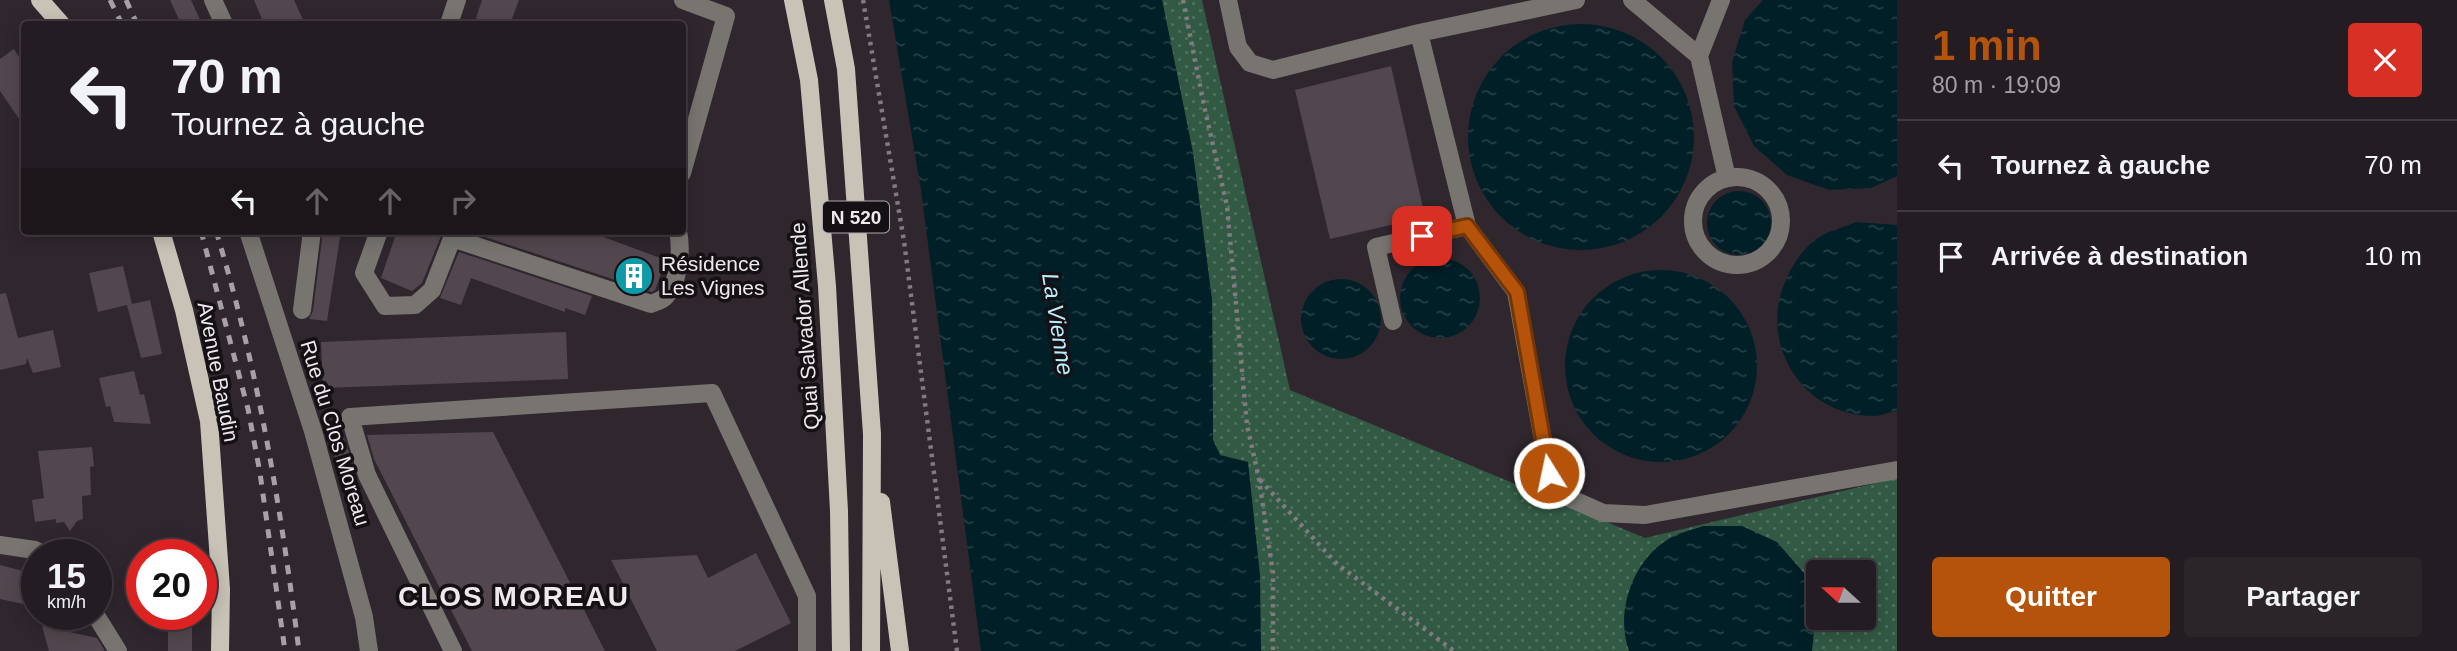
<!DOCTYPE html>
<html lang="fr">
<head>
<meta charset="utf-8">
<style>
  :root { --surface:#231c22; --page:#2b252a; --text:#f1f3f6; --muted:#a3a1a5; --line:#403a40; --accent:#b45309 }
  body { margin:0; font-family:Arial,sans-serif; background:var(--page); color:var(--text); height:100vh; display:flex; flex-direction:column; font-size:26px; white-space:nowrap }
  * { box-sizing:border-box; margin:0 }
  p { font-size:23px; color:var(--muted) }
  .icon { flex:none; width:38px; height:38px; fill:none; stroke:currentColor; stroke-width:2; stroke-linecap:round; stroke-linejoin:round }
  .map { position:relative; flex:1; overflow:hidden }
  .side { display:flex; flex-direction:column; background:var(--surface); width:560px }
  .side>* { flex:none }
  .top-card { position:absolute; left:21px; top:21px; width:665px; height:214px; border-radius:7px; box-shadow:0 4px 18px #0003,0 0 0 2px var(--line); background:#231c22; color:var(--text); overflow:hidden }
  .needle { width:46px; rotate:291deg }
  .tools { position:absolute; left:1806px; top:560px; display:grid; gap:14px }
  .tools a { display:grid; place-items:center; width:70px; height:70px; border-radius:7px; background:var(--surface); box-shadow:0 4px 18px #0003,0 0 0 2px var(--line); font-size:35px }
  .speed { position:absolute; left:21px; top:539px; display:flex; gap:14px; font-size:35px; font-weight:700; text-align:center }
  .speed>* { display:grid; place-content:center; width:91px; height:91px; border-radius:50%; background:var(--surface); box-shadow:0 4px 18px #0003,0 0 0 2px var(--line); line-height:1 }
  .speed small { font-size:18px; font-weight:400 }
  .speed .limit { border:10px solid #d22; background:#fff; color:#111 }
  .pin { position:absolute; display:grid; place-items:center; width:60px; height:60px; color:#fff; margin:-30px; border-radius:14px; box-shadow:0 4px 10px #0006 }
  .me { position:absolute; width:77px; margin:-38px; rotate:350deg; stroke-linejoin:round; filter:drop-shadow(0 0 5px #0008) }
  .turn { display:flex; align-items:center; gap:24px; height:147px; padding:0 35px; font-size:32px }
  .turn .icon { width:91px; height:91px; stroke-width:2.5 }
  .turn b { display:block; font-size:49px; line-height:60px }
  .lanes { display:flex; align-items:center; height:66px; padding:0 35px; background:#0003; justify-content:center; gap:35px; direction:ltr }
  .lanes .off { opacity:.35 }
  .round { display:grid; place-items:center; flex:none; width:74px; height:74px; border-radius:7px; background:var(--page) }
  .summary { display:flex; align-items:center; justify-content:space-between; height:119px; padding:0 35px }
  h1 { font-size:42px; font-weight:700; line-height:52px; color:var(--accent) }
  .button { display:flex; gap:14px; margin-top:auto; padding:14px 35px }
  .button a { flex:1; height:80px; border-radius:7px; background:var(--accent); color:#fff; font-size:28px; font-weight:700; line-height:80px; text-align:center }
  .button a+a { background:var(--page); color:var(--text) }
  ul { padding:0; list-style:none }
  li { display:flex; align-items:center; gap:21px; height:91px; padding:0 35px; border-top:2px solid var(--line) }
  li div { flex:1 }
  li b { display:block; font-size:26px }
  li em { font-style:normal }
  main { display:flex; flex:1; min-height:0 }
  .map>svg:first-child { display:block }
</style>
</head>
<body>
<main>
<div class="map">
<svg width="1897" height="651" viewBox="0 0 1897 651">
  <defs>
    <pattern id="grass-dots" width="8" height="8" patternUnits="userSpaceOnUse" patternTransform="scale(1.75)"><rect width="8" height="8" fill="#315944"/><path d="M2 2h.1M6 6h.1" fill="none" stroke="#4f715f" stroke-width="1.8" stroke-linecap="round"/></pattern>
    <pattern id="water-ripples" width="26" height="14" patternUnits="userSpaceOnUse" patternTransform="scale(1.75)"><rect width="26" height="14" fill="#001f27"/><path d="M2 4q2-2 4 0t4 0M15 11q2-2 4 0t4 0" fill="none" stroke="#264047"/></pattern>
  </defs>
  <rect width="100%" height="100%" fill="#2f262e"/>
  <!-- grass -->
  <path fill="url(#grass-dots)" fill-rule="evenodd" d="M1162,0H1202L1290,390L1645,538L1897,478V651H1256L1220,455L1213,440L1212,300L1193,153ZM1818,572H1864V618H1818Z"/>
  <!-- water -->
  <path fill="url(#water-ripples)" d="M889,0H1162L1193,153L1212,300L1213,440L1220,455L1248,462L1260,575L1261,651H981L921,190Z
    M1763,0H1897V176L1871,188L1829,190L1787,175L1754,146L1734,106L1732,62L1745,20Z
    M1468 137a113 113 0 1 1 226 0a113 113 0 1 1-226 0Z
    M1707 223a32 32 0 1 1 64 0a32 32 0 1 1-64 0Z
    M1856,222L1897,225V411C1890,412 1883,415 1876,416C1805,418 1758,346 1785,282C1792,265 1804,246 1821,236C1831,230 1845,227 1856,222Z
    M1400 298a40 40 0 1 1 80 0a40 40 0 1 1-80 0Z
    M1565 366a96 96 0 1 1 192 0a96 96 0 1 1-192 0Z
    M1301 319a40 40 0 1 1 80 0a40 40 0 1 1-80 0Z
    M1703,526H1742L1777,542L1804,573L1816,612L1812,651H1629C1615,613 1632,562 1667,540C1677,533 1692,530 1703,526Z"/>
  <!-- building -->
  <path fill="#52474e" d="M170,0H191L202,24H181Z
    M254,0H294L305,24H264Z
    M482,0H519L510,24H474Z
    M14,49L24,65V126L0,91V59Z
    M1391,66L1425,217L1330,239L1295,90Z
    M323,231H341L327,321L309,319L313,311Z
    M397,231H443L422,283L412,291L381,278Z
    M467,231H587L666,260L655,290L652,292Z
    M459,252L592,296L585,315L565,308V312L471,278L461,305L440,298Z
    M123,266L132,304L150,300L162,354L141,358L127,305L98,312L89,273Z
    M6,293L18,338L53,330L61,367L33,373L27,358L26,364L0,370V294Z
    M566,332L568,379L323,388L321,342Z
    M134,371L140,395L144,394L151,424L114,422L110,406L106,407L99,378Z
    M493,432L605,651H472L374,459L367,435Z
    M331,435H343L351,459L335,460Z
    M92,447L94,466L90,467L91,495L82,496L83,519L77,521L70,531L64,522L56,523V519L35,522L32,500L44,498L38,451Z
    M756,553L791,623L735,651H657L611,560L697,555L708,578Z
    M0,565L27,572L37,571V607L0,599Z
    M168,614H192V651H168Z
    M42,626L97,638L105,651H49Z"/>
  <g fill="none" stroke-linecap="round" stroke-linejoin="round">
    <!-- path -->
    <path stroke="#827a81" stroke-width="4.5" stroke-dasharray="3.5 5" stroke-linecap="butt" d="M863,0L904,241L957,651
      M1183,0L1205,110L1227,206L1247,425L1259,479L1273,573V651
      M1260,480L1337,564L1454,651"/>
    <!-- minor -->
    <path stroke="#787570" stroke-width="18" d="M213,0L224,24
      M1228,0L1238,47L1250,63L1273,70L1419,33L1576,0
      M1632,0L1699,56L1721,0
      M449,24L457,0
      M1699,56L1727,178
      M682,173L726,16L683,0
      M1693 221a44 44 0 1 1 88 0a44 44 0 1 1-88 0Z
      M1467,226L1516,292L1549,473L1567,497L1603,513L1645,515L1897,470
      M248,231L313,431L364,617L369,651
      M379,231L364,273L385,306L415,305L432,290L455,231
      M452,238L651,304C656,302 663,300 666,296C679,282 682,250 678,231
      M302,310L312,231
      M1393,321L1376,247L1467,226L1419,33
      M0,545L35,550L44,555
      M95,614L118,651
      M453,651L367,475L350,417L712,393L807,596V651"/>
    <!-- major -->
    <path stroke="#c8c2b7" stroke-width="18" d="M40,0L61,24
      M793,0L809,80L827,286L839,511L841,651
      M833,0L846,69L872,434L871,651
      M161,231L184,310L209,421L221,589L220,651
      M881,502L900,651"/>
    <!-- rail -->
    <path stroke="#a7a0a7" stroke-width="5" stroke-dasharray="9 9" stroke-linecap="butt" d="M110,0L122,24
      M126,0L137,24
      M201,231L248,409L260,473L285,651
      M216,231C258,368 281,509 299,651"/>
  </g>
  <g fill="none" stroke-linecap="round" stroke-linejoin="round">
    <!-- route casing -->
    <g stroke="#753606" stroke-width="18">
      <path id="route" d="M1422,236L1467,226L1517,292L1549,473"/>
    </g>
    <!-- route -->
    <use href="#route" stroke="#b45309" stroke-width="12"/>
  </g>
  <!-- icons -->
  <defs>
    <g id="building-disc" transform="scale(2.0125)"><circle r="9.5" fill="#0f9aa8" stroke="#141014"/><path d="M-4-6H4V6H1V3H-1V6H-4ZM-2.5-4.3h1.7v1.8h-1.7ZM.8-4.3h1.7v1.8H.8ZM-2.5-1h1.7V.8h-1.7ZM.8-1h1.7V.8H.8Z" fill="#fff"/></g>
  </defs>
  <g fill-rule="evenodd">
    <use href="#building-disc" x="634" y="276"/>
  </g>
  <g text-anchor="middle" stroke-width="7" stroke-linejoin="round" paint-order="stroke">
    <!-- shield labels -->
    <rect fill="#141014" stroke="#ada8ad" stroke-width="2" x="823" y="201.5" width="66" height="31" rx="5"/>
    <g font-size="19" font-weight="bold" fill="#efe9ef">
      <text x="856" y="224">N 520</text>
    </g>
    <!-- poi labels -->
    <g font-size="21" fill="#efe9ef" stroke="#141014" text-anchor="start">
      <text x="661" y="271">Résidence<tspan x="661" dy="24">Les Vignes</tspan></text>
    </g>
    <!-- street labels -->
    <g font-size="21" fill="#efe9ef" stroke="#141014">
      <text transform="translate(805 326) rotate(-94)" y="7">Quai Salvador Allende</text>
      <text transform="translate(218 372) rotate(79)" y="7">Avenue Baudin</text>
      <text transform="translate(335 433) rotate(73)" y="7">Rue du Clos Moreau</text>
    </g>
    <!-- water labels -->
    <g font-size="23" font-style="italic" fill="#b8efff" stroke="#141014">
      <text transform="translate(1058 324) rotate(81)" y="8">La Vienne</text>
    </g>
    <!-- district labels -->
    <g font-size="28" font-weight="bold" letter-spacing="2" fill="#efe9ef" stroke="#141014">
      <text x="514" y="606">CLOS MOREAU</text>
    </g>
  </g>
</svg>
<div class="tools">
<a><svg class="needle" viewBox="-14 -14 28 28"><path d="M0-13l5 13h-10z" fill="#e53935"/><path d="M0 13l5-13h-10z" fill="#a3a1a5"/></svg></a>
</div>
<div class="speed"><div>15<small>km/h</small></div><div class="limit">20</div></div>
<div class="pin" style="left:1422px;top:236px;background:#d93025"><svg class="icon" aria-label="arrive" viewBox="0 0 24 24"><path d="M6 21V4h12l-3 4 3 4H6"/></svg></div>
<svg class="me" style="left:1549px;top:473px" viewBox="-20 -20 40 40"><circle r="17" fill="#b45309" stroke="#fff" stroke-width="3"/><path d="M0-11L8 9 0 5-8 9z" fill="#fff"/></svg>
<div class="top-card">
<div class="turn"><svg class="icon" aria-label="left" viewBox="0 0 24 24"><path d="M17 20v-9H6M10 6l-5 5 5 5"/></svg><div><b>70 m</b>Tournez à gauche</div></div>
<div class="lanes"><svg class="icon" aria-label="left" viewBox="0 0 24 24"><path d="M17 20v-9H6M10 6l-5 5 5 5"/></svg><svg class="icon off" aria-label="ahead" viewBox="0 0 24 24"><path d="M12 20V5M6 11l6-6 6 6"/></svg><svg class="icon off" aria-label="ahead" viewBox="0 0 24 24"><path d="M12 20V5M6 11l6-6 6 6"/></svg><svg class="icon off" aria-label="right" viewBox="0 0 24 24"><path d="M7 20v-9h11M14 6l5 5-5 5"/></svg></div>
</div>
</div>
<section class="side">
<div class="summary"><div><h1>1 min</h1><p>80 m · 19:09</p></div><a class="round" style="background:#d93025;color:#fff"><svg class="icon" aria-label="close" viewBox="0 0 24 24"><path d="M6 6l12 12M18 6L6 18"/></svg></a></div>
<ul>
<li><svg class="icon" aria-label="left" viewBox="0 0 24 24"><path d="M17 20v-9H6M10 6l-5 5 5 5"/></svg><div><b>Tournez à gauche</b></div><em>70 m</em></li>
<li><svg class="icon" aria-label="arrive" viewBox="0 0 24 24"><path d="M6 21V4h12l-3 4 3 4H6"/></svg><div><b>Arrivée à destination</b></div><em>10 m</em></li>
</ul>
<div class="button"><a>Quitter</a><a>Partager</a></div>
</section>
</main>
</body>
</html>
